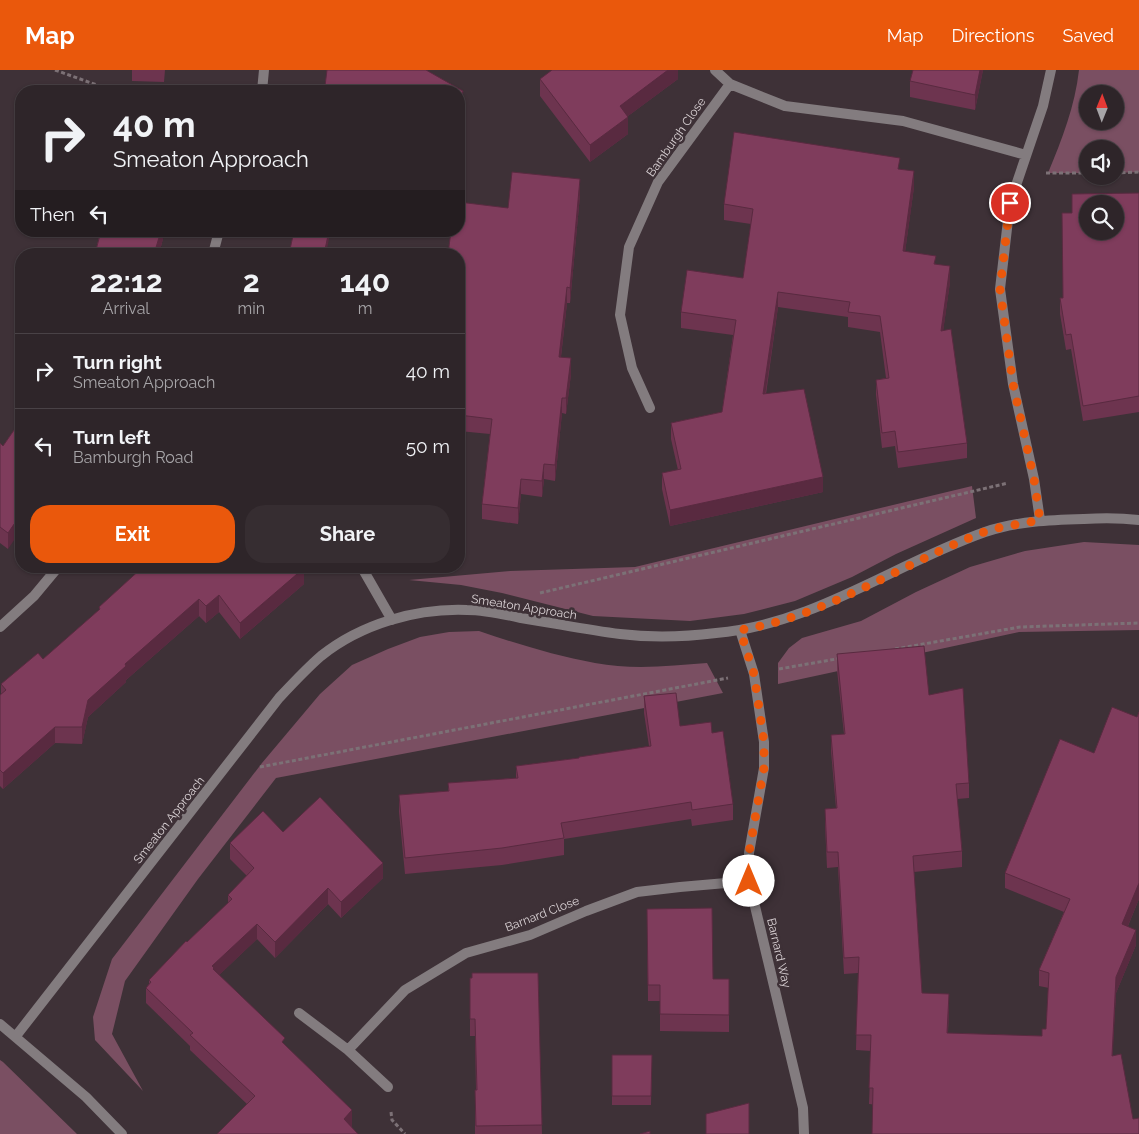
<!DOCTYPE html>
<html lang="en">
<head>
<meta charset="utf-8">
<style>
  :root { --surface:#2e2529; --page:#362d31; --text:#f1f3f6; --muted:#a7a5a8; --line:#494246; --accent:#ea580c }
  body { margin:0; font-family:Raleway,sans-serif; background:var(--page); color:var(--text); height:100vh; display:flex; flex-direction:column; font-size:19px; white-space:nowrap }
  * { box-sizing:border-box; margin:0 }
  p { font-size:16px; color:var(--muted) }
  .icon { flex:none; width:28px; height:28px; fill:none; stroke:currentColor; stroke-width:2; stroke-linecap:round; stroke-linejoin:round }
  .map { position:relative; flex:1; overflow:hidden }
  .panel { position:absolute; left:15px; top:178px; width:450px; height:325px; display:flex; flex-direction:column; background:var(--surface); border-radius:20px; box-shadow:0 1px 4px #0004,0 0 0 1px var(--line) }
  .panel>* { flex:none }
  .guide { position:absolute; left:15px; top:15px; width:450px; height:152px; border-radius:20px; box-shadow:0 1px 4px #0004,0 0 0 1px var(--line); background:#2e2529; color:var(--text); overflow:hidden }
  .needle { width:32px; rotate:1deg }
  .fabs { position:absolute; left:1079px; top:15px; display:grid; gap:10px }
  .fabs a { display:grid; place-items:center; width:45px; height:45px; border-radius:50%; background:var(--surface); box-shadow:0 1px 4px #0004,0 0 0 1px var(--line); font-size:25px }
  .pin { position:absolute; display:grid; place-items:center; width:42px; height:42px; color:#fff; margin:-21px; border:2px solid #fff; border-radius:50%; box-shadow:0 1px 5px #0007 }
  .me { position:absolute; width:55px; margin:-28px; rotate:0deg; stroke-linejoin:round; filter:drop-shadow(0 0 4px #0008) }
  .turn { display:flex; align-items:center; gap:18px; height:105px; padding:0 15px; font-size:22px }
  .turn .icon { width:65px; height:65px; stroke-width:2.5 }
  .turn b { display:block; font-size:35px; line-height:42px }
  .then { display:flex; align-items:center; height:48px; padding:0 15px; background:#0003; gap:10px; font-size:19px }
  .eta { display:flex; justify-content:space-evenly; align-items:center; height:85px; text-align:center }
  .eta b { font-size:30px; font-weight:700; line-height:35px }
  .action { display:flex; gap:10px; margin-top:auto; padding:10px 15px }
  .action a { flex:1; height:58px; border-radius:20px; background:var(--accent); color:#fff; font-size:20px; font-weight:700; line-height:58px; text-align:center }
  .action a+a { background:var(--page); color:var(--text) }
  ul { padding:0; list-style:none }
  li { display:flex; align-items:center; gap:15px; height:75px; padding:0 15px; border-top:1px solid var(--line) }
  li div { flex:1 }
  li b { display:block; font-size:19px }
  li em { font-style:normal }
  header { display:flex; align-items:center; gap:30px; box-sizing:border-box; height:70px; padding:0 25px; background:var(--accent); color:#fff }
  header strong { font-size:24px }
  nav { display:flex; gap:28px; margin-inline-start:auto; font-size:18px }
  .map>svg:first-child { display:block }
</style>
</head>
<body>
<header>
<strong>Map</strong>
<nav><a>Map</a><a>Directions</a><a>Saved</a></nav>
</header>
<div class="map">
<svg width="1139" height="1064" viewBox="0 0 1139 1064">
  <rect width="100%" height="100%" fill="#3e3137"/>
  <!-- green -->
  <path fill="#7a4f62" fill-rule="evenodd" d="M1079,0H1139V102L1115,103V79H1088L1087,103H1048C1062,69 1075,36 1079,0ZM1088,24H1115V51H1088Z
    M972,416L976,448L896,484L852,507L795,531L744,544L690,551L593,546L502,523L461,515L409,510L510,501L635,497Z
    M1084,472L1139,475V560L1019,562L778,614V593L789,578L802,568L861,551L916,522L970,497L1025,481Z
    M479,561C517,574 556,586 595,593C632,600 670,596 707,593L723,623L276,708L198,809L125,911L112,964L143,1021L95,970L93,947L112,889L262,693L320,624L352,595L388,579L420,567L449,562Z
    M0,990L3,992L77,1064H0Z"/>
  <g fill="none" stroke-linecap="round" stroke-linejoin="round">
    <!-- path -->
    <path stroke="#7c7176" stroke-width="3" stroke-dasharray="4 2.5" stroke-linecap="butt" d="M55,0L108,19L119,21
      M1046,103H1088
      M1115,103L1139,102
      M540,523L1008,413
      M895,579L1020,557L1139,553
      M779,599L842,588
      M260,697L728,608
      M391,1042L392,1050L405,1064"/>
    <!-- street -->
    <path stroke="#837c7f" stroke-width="10" d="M715,0L730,14L785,36L903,51L1026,85
      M262,21L264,0
      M213,184L219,161
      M650,338L632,298L620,245L629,177L658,112L730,14
      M1040,450L1034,409L1013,314L1000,219L1010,133L1043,36L1051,0
      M361,496L392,550
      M0,557L34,526L59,496
      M740,560L754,604L764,672V698L749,783V811L803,1038L804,1064
      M299,943L348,980L388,1017
      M0,954L86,1027L122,1064
      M16,966L279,628C293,613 306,599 321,586C361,554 416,538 467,540C485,540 503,544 521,548C554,553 587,560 620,564C652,568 684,567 716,563C815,554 894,494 985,462C1017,451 1051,450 1084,449C1103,448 1121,448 1139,450
      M348,980L405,920L466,883L530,865L586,841L637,822L680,817L749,811"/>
  </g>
  <!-- wall -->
  <path fill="#6d344f" d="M132,0H165L164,12L132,11Z
    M678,0V9L628,46V64L590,92L540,26V9Z
    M913,0H983L975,40L910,27V11Z
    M900,99L914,117L905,182L936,194L950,212L943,261L967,373V388L898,398L895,376L882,378L876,325V310L886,308L880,262L848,257V247L778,237L766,324L823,422L670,456L662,419V403L678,400L671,369V353L722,342L733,265L681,258V242L743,208L751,154L724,150V134Z
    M1139,123V342L1083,351L1071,279L1066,280L1060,244V228H1063L1072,143Z
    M580,125L570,233H567L561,287L571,304L566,344L562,343L555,411L544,409L542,427L521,424L518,454L482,449V434L490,364L459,361V184L508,138Z
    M96,161H165L159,184H95L99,167Z
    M21,350L8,479L0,473V373L3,376Z
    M304,514L240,569L219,542L206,553L199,546L126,610V612L88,647L82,674L55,673L3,719L0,716V625L1,624V614L43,589L99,540V537Z
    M837,584L929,625L969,713V728L957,729L962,781V797L914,802L922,923L949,939L948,963L1042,966L1046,959L1049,918L1039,916V900L1064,842L1005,818V803L1094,683L1137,647L1139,642V829L1128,856L1136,875L1116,923L1112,986L1133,1049L1139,1064L869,1034L871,981L856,980L858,903L844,904L838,797L827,798L825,754V739L836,738L831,681V665L844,664L837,600Z
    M644,626L680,656L712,663L733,734V750L692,756L691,749L564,769V785L502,795L405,804L399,742V725L448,721V713L516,708V696L579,688L649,676L644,643Z
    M283,762L383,808L341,848L328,834L275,888L257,869L219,905L285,975L352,1056L351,1057L247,1034L190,980V976L146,933V918L149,914V910L228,833V825L247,806L230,789V773Z
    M647,839L713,909H729V962L660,961V931H648Z
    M538,903L542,1064H475V1020H476L475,966H470V908Z
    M612,985H652L651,1035H612Z"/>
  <!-- shaded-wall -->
  <path fill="#592a40" d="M668,0H678V9L620,52V36Z
    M980,0H983L975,40V25Z
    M463,21V35L459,52V37Z
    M628,47V64L590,92V75Z
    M914,101V117L903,197V181Z
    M580,109V125L570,233V218Z
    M161,161H165L159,184H154Z
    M329,161V169L326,184H324Z
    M950,196V212L941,277V261Z
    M567,217V233L559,303V287Z
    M778,222V237L763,340V324Z
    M571,288V304L566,344V328Z
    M562,328V343L555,411V395Z
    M544,394V409L542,427V411Z
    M823,407V422L670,456V440Z
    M521,409V424L518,454V438Z
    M21,444V460L8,479V463Z
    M304,498V514L240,569V553Z
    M219,525V542L206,553V536Z
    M199,529V546L126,610V612L88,647L82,674V657L88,630L125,594Z
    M55,657V673L3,719V703Z
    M383,793V808L341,848V832Z
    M1139,813V829L1122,870V854Z
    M328,818V834L275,888V872Z
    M257,854V869L214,910L212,896Z
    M1136,860V875L1116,923L1112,1001V986L1116,907Z
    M949,924V939L947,979V963Z
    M352,1040V1056L344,1064V1049Z"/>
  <!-- building -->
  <path fill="#7f3c5c" stroke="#592a40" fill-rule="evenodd" d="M327,0H426L463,21L459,37V21H324L325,16Z
    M552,0H668L620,36L628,47L590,75L540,9Z
    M913,0H980L975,25L910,11Z
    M734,62L900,88L898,99L914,101L903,181L936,186L934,194L950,196L941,261L951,259L967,373L898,382L895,361L882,363L876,310L889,308L880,246L848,242L850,232L778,222L763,324L804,319L823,407L670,440L662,403L681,399L671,353L722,342L736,250L681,242L687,200L743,208L753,139L724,134Z
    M512,102L580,109L570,218L567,217L559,287L571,288L566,328H562L555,395L544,394L542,411L521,409L518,438L482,434L492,349L459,345V184H448L451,161H459V132L508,138Z
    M1139,123V326L1083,336L1071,264L1066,265L1060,228H1063L1062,143H1072V124ZM1088,134H1115V161H1088Z
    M101,161H161L154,184H95Z
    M294,161H329L324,184H289Z
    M21,350V444L8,463L0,457V373L3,376Z
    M144,496H302L304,498L240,553L219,525L206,536L199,529L125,594L126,596L88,630L82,657H55L3,703L0,700V625L6,620L1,614L38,583L43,589L100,539L99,537Z
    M924,576L929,625L963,618L969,713L956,714L962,781L913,786L922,923L949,924L947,963L1042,966V959H1046L1049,903L1039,900L1070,829L1005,803L1060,669L1094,683L1112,637L1137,647L1139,642V813L1122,854L1136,860L1116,907L1112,986L1121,984L1133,1049L1139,1048V1064H872L873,1018H869L871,965H856L859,887L844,888L838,782H827L825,739L837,738L831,665L845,664L837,584Z
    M676,623L680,656L711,652L712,663L723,661L733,734L692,740L691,732L561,753L564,768L502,778L405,788L399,725L449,721L448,713L518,708L516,696L579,688V687L651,676L644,626Z
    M320,727L383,793L341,832L328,818L275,872L257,854L212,896L214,898L213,899L285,968L282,972L352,1040L344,1049L358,1064H217L255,1026L190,965L193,963L146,918L151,912L149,910L186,871L187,872L232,829L228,825L254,798L230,773L263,741L283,762Z
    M712,838L713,909H729V945L660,944V915H648L647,839Z
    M472,903H538L542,1055L476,1056L475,1020H477L475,949H470V908H472Z
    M612,985H652L651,1026H612Z
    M749,1033V1064H706V1044Z
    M650,1061V1064H640Z"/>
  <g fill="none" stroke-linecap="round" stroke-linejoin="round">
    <!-- route -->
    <path stroke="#ea580c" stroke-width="9" stroke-dasharray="0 16.2" d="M749,811V783L764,698V672L754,604L740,560C828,546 903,493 984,462C1002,456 1022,454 1040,450L1034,409L1013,314L1000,219L1010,133"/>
  </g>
  <g text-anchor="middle" stroke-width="5" stroke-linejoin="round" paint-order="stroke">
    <!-- street labels -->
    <g font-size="12" fill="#dbd3d6" stroke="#3e3137">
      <text transform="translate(676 67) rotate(-55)" y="4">Bamburgh Close</text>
      <text transform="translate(524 537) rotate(9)" y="4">Smeaton Approach</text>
      <text transform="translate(169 750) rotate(-52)" y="4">Smeaton Approach</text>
      <text transform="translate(542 844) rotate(-21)" y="4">Barnard Close</text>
      <text transform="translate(779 883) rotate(77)" y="4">Barnard Way</text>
    </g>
  </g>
</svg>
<div class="fabs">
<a><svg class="needle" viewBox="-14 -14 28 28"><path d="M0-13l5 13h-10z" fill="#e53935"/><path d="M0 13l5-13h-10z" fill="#a7a5a8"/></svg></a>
<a><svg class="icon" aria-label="sound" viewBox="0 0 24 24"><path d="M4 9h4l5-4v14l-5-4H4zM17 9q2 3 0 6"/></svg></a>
<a><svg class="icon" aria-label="search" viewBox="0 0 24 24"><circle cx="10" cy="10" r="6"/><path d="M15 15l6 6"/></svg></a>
</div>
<div class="pin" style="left:1010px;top:133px;background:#d93025"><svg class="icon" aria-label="arrive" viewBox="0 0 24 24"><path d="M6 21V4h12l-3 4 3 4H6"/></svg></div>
<svg class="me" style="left:749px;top:811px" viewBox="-20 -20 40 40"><circle r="19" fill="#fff"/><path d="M0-13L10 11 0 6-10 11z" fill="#ea580c"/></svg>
<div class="guide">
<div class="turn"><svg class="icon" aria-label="right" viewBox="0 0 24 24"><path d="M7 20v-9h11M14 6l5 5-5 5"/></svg><div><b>40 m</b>Smeaton Approach</div></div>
<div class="then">Then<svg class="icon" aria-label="left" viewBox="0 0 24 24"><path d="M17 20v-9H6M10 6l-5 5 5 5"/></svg></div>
</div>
<section class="panel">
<div class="eta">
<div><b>22:12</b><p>Arrival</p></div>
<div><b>2</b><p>min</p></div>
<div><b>140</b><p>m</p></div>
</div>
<ul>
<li><svg class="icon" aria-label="right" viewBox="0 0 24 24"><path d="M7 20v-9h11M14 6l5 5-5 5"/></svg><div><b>Turn right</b><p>Smeaton Approach</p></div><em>40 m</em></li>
<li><svg class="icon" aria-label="left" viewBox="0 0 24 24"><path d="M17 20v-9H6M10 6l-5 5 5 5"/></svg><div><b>Turn left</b><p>Bamburgh Road</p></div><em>50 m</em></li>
</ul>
<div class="action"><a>Exit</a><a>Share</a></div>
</section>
</div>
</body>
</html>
